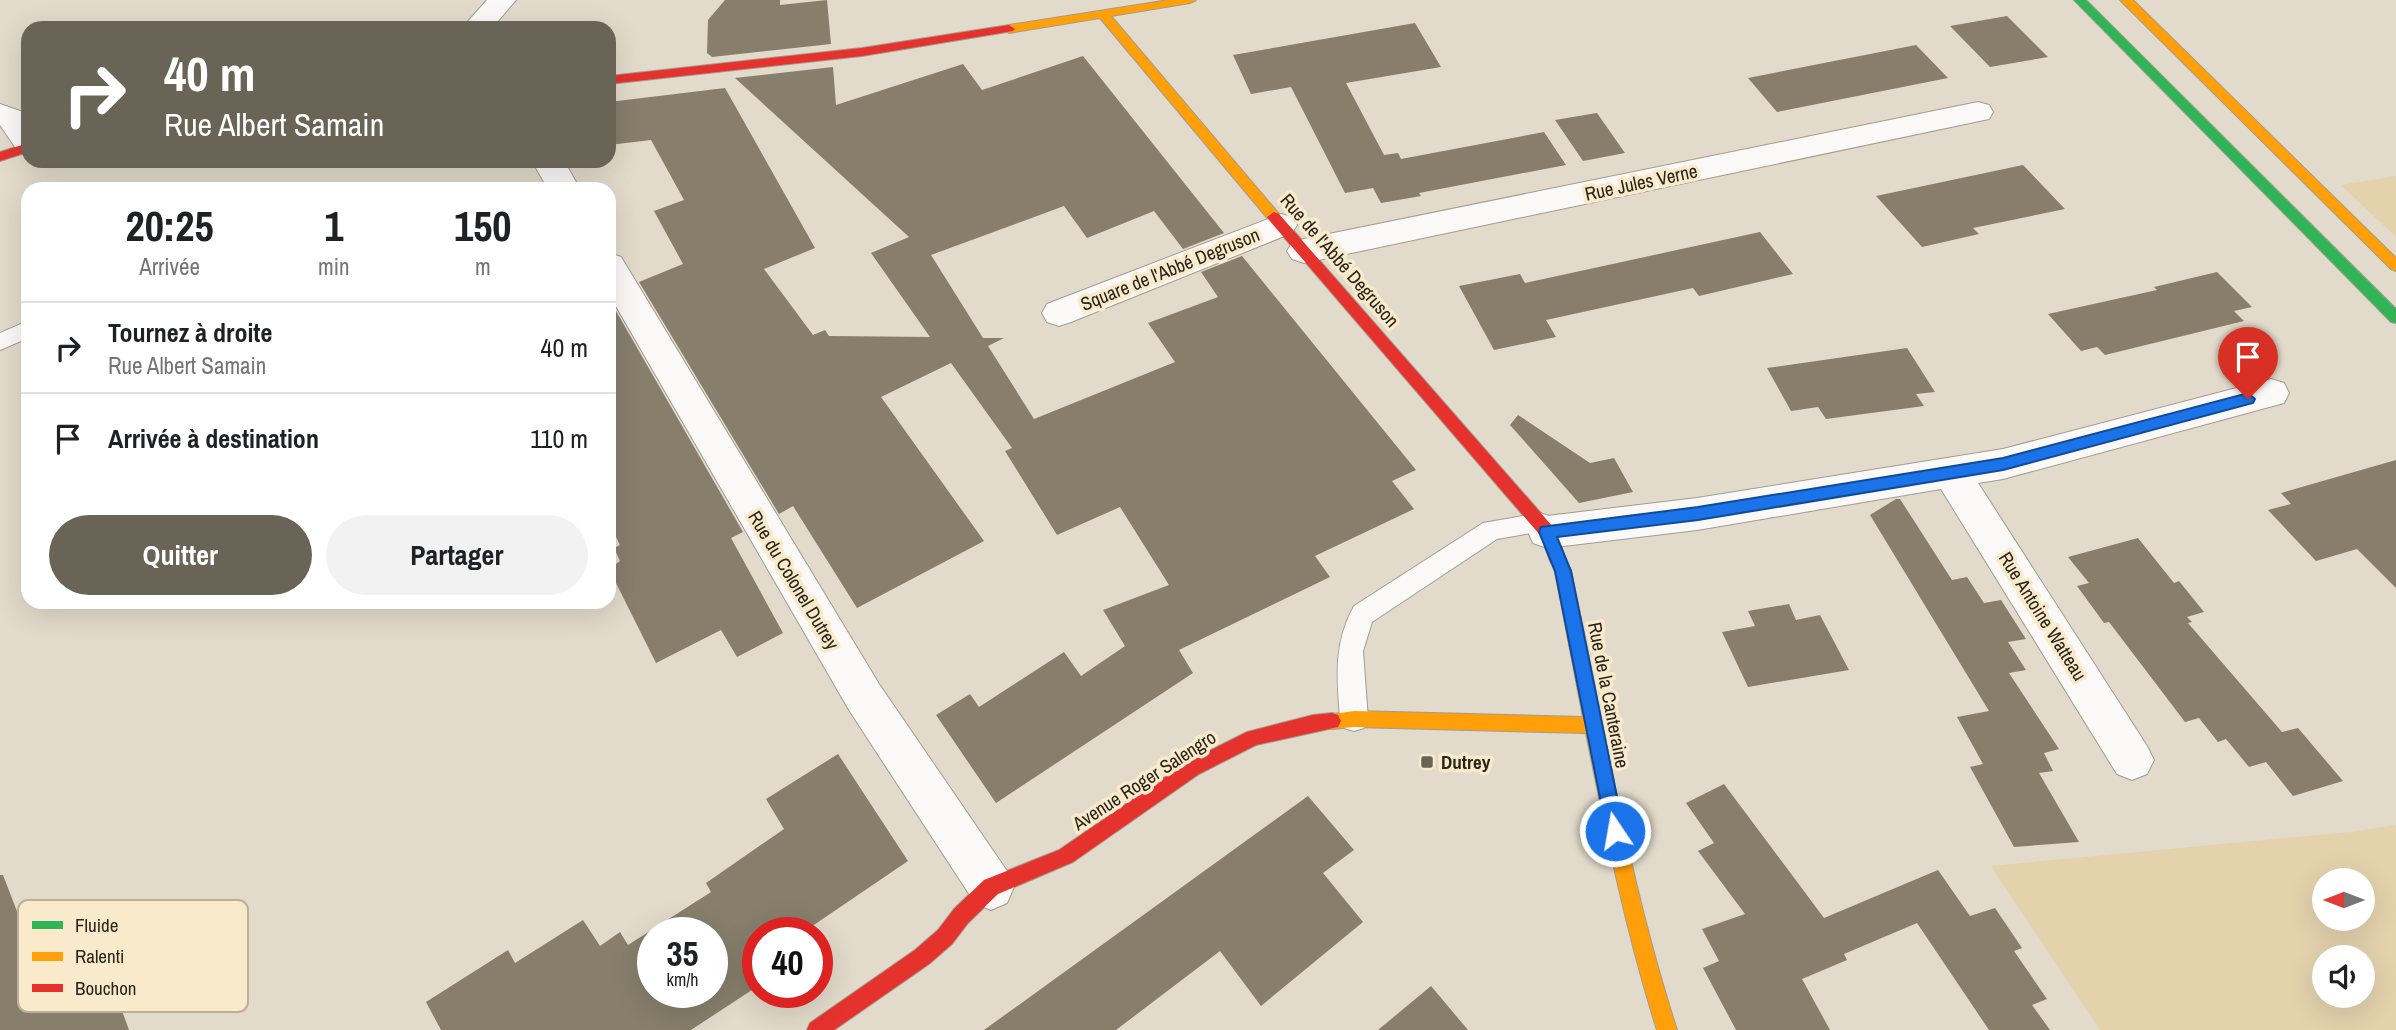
<!DOCTYPE html>
<html lang="fr">
<head>
<meta charset="utf-8">
<style>
  :root { --surface:#fff; --page:#f2f2f2; --text:#202124; --muted:#757577; --line:#e0e0e0; --accent:#6a6457 }
  body { margin:0; font-family:"Archivo Narrow",sans-serif; background:var(--page); color:var(--text); height:100vh; display:flex; flex-direction:column; font-size:26px; white-space:nowrap }
  * { box-sizing:border-box; margin:0 }
  p { font-size:23px; color:var(--muted) }
  .icon { flex:none; width:38px; height:38px; fill:none; stroke:currentColor; stroke-width:2; stroke-linecap:round; stroke-linejoin:round }
  .map { position:relative; flex:1; overflow:hidden }
  .side { position:absolute; left:21px; top:182px; width:595px; height:427px; display:flex; flex-direction:column; background:var(--surface); border-radius:21px; box-shadow:0 7px 28px #0002 }
  .side>* { flex:none }
  .guide { position:absolute; left:21px; top:21px; width:595px; height:147px; border-radius:21px; box-shadow:0 7px 28px #0002; background:#6a6457; color:#fff; overflow:hidden }
  .needle { width:46px; rotate:270deg }
  .buttons { position:absolute; left:2312px; top:868px; display:grid; gap:14px }
  .buttons a { display:grid; place-items:center; width:63px; height:63px; border-radius:50%; background:var(--surface); box-shadow:0 7px 28px #0002; font-size:35px }
  .speed { position:absolute; left:637px; top:917px; display:flex; gap:14px; font-size:35px; font-weight:700; text-align:center }
  .speed>* { display:grid; place-content:center; width:91px; height:91px; border-radius:50%; background:var(--surface); box-shadow:0 7px 28px #0002; line-height:1 }
  .speed small { font-size:18px; font-weight:400 }
  .speed .limit { border:10px solid #d22; background:#fff; color:#111 }
  .pin { position:absolute; display:grid; place-items:center; width:60px; height:60px; color:#fff; margin:-72px -30px; border-radius:50% 50% 50% 0; rotate:-45deg; box-shadow:0 0 7px #0007 }
  .pin .icon { rotate:45deg }
  .me { position:absolute; width:77px; margin:-38px; rotate:348deg; stroke-linejoin:round; filter:drop-shadow(0 0 5px #0008) }
  .turn { display:flex; align-items:center; gap:24px; height:147px; padding:0 28px; font-size:32px }
  .turn .icon { width:91px; height:91px; stroke-width:2.5 }
  .turn b { display:block; font-size:49px; line-height:60px }
  .eta { display:flex; justify-content:space-evenly; align-items:center; height:119px; text-align:center }
  .eta b { font-size:42px; font-weight:800; line-height:49px }
  .button { display:flex; gap:14px; margin-top:auto; padding:14px 28px }
  .button a { flex:1; height:80px; border-radius:42px; background:var(--accent); color:#fff; font-size:28px; font-weight:800; line-height:80px; text-align:center }
  .button a+a { background:var(--page); color:var(--text) }
  ul { padding:0; list-style:none }
  li { display:flex; align-items:center; gap:21px; height:91px; padding:0 28px; border-top:2px solid var(--line) }
  li div { flex:1 }
  li b { display:block; font-size:26px }
  li em { font-style:normal }
  .map>svg:first-child { display:block }
</style>
</head>
<body>
<div class="map">
<svg width="2396" height="1030" viewBox="0 0 2396 1030">
  <rect width="100%" height="100%" fill="#e2daca"/>
  <!-- green -->
  <path fill="#e4d2ad" fill-rule="evenodd" d="M2396,176V237L2341,185Z
    M2396,825V1030H2100L1991,866L2350,832ZM2324,880H2362V919H2324ZM2324,957H2362V996H2324Z"/>
  <!-- building -->
  <path fill="#877f6c" fill-rule="evenodd" d="M725,0H780V5L827,0L831,44L712,57L707,53L708,20Z
    M2007,16L2048,57L1990,67L1950,26Z
    M1415,23L1441,67L1346,83L1384,155L1398,153L1401,159L1544,132L1566,165L1419,193L1421,196L1381,203L1373,188L1345,193L1291,87L1251,94L1233,55Z
    M1916,45L1948,78L1777,112L1748,78Z
    M1083,56L1224,233L1183,249L1154,211L1087,238L1064,206L931,255L983,338H1004L988,346L1034,419L1175,362L1148,323L1218,297L1201,272L1242,256L1416,470L1392,481L1414,509L1315,556L1330,577L1179,650L1193,673L996,803L936,715L970,694L979,707L1064,652L1081,676L1125,646L1103,610L1169,585L1120,507L1057,535L1005,451L1012,448L951,363L881,397L984,541L857,608L793,506L779,514L639,282L683,264L654,211L684,200L651,140L609,145V102L725,88L815,248L764,269L813,335L825,330L829,336L930,337L871,253L909,237L735,78L833,67L836,105L963,64L982,90Z
    M1597,113L1625,153L1583,161L1555,120Z
    M2023,165L2065,209L1973,228L1979,234L1922,247L1876,196Z
    M1760,232L1793,274L1699,296L1693,288L1546,320L1556,337L1494,350L1459,286L1520,274L1525,283Z
    M2217,272L2252,307L2234,311L2244,321L2105,355L2097,347L2081,351L2048,314L2157,290L2154,287Z
    M609,299L743,532L731,538L783,633L737,657L721,630L656,663L609,569L620,561L614,548L620,545L609,523Z
    M1907,348L1935,392L1916,394L1924,406L1826,419L1818,407L1791,411L1767,368Z
    M1518,415L1590,463L1614,458L1633,492L1579,503L1510,425Z
    M2396,460V588L2357,549L2316,561L2268,510L2291,504L2281,493Z
    M1896,499H1900L1952,580L1967,577L1984,603L2001,600L2026,639L2008,642L2026,670L2009,673L2059,749L2044,753L2053,771L2039,773L2079,842L2014,847L1970,767L1983,764L1957,717L1989,711L1870,515Z
    M2138,538L2174,583L2179,581L2204,612L2187,617L2192,622L2188,623L2282,732L2298,728L2343,781L2293,796L2266,762L2249,767L2226,739L2218,742L2199,718L2185,722L2109,622L2104,623L2077,586L2089,583L2068,557Z
    M1789,604L1796,620L1820,615L1849,670L1748,687L1722,632L1755,626L1748,611Z
    M838,754L908,861L802,933H758V986L691,1030H441L426,1002L508,950L515,963L583,920L600,946L620,932L628,945L711,892L706,883L784,829L766,799ZM653,933H712V992H653Z
    M1724,784L1824,918L1938,870L1970,916L1995,908L2022,948L2014,951L2047,999L2032,1005L2050,1030H1989L1917,923L1844,954L1847,960L1802,979L1830,1030H1736L1703,968L1719,961L1702,929L1745,914L1698,851L1714,843L1686,803Z
    M1308,796L1354,850L1323,873L1363,922L1261,1006L1220,951L1116,1030H984Z
    M0,875H3L45,984L150,921L163,956L113,986L129,1030H0Z
    M1431,986L1468,1030H1378Z"/>
  <g fill="none" stroke-linecap="round" stroke-linejoin="round">
    <!-- lane casing -->
    <g stroke="#a29c90" stroke-width="2">
      <path id="lane" d="M28,321V338L0,350V333Z
        M1540,513L1549,516L1552,523L1549,530L1497,539L1372,622L1363,651L1368,719L1364,728L1354,731L1344,728L1340,719C1337,678 1333,644 1354,606L1483,523Z"/>
    </g>
    <!-- street casing -->
    <g stroke="#a29c90" stroke-width="2">
      <path id="street" d="M487,0H516L492,28H462Z
        M1978,102L1989,105L1993,112L1989,119L1304,263L1292,259L1287,251L1292,243L1304,239Z
        M0,104L26,113L28,117V153L17,150L0,125Z
        M532,161H564L580,189H548Z
        M1281,214L1292,217L1297,225L1292,233L1071,322L1059,326L1047,322L1042,313L1047,304Z
        M609,253L621,257L879,684L1007,871L1014,887L1007,903L991,910L975,903L849,710L609,294Z
        M2271,379L2284,383L2289,393L2284,403L2003,479L1978,483L2147,746L2154,760L2147,774L2132,780L2117,774L1941,489L1697,530L1547,548L1533,543L1528,532L1533,521L1547,516L1697,498L2003,449Z"/>
    </g>
    <!-- fast casing -->
    <g stroke="#a29c90" stroke-width="2">
      <path id="fast" d="M2074,0H2086L2396,309V323L2391,322Z"/>
    </g>
    <!-- slow casing -->
    <g stroke="#a29c90" stroke-width="2">
      <path id="slow" d="M1169,0H1196L1190,3L1111,16L1279,214V220H1269L1100,18L1009,33L1003,29L1009,25Z
        M2120,0H2133L2396,258V271L2391,269Z
        M1557,551L1563,553L1571,571C1604,725 1628,880 1677,1030H1657C1626,932 1606,833 1586,733L1354,727L1332,729L1326,727L1323,721L1326,715L1354,711L1583,717L1555,571L1549,558L1551,553Z"/>
    </g>
    <!-- jam casing -->
    <g stroke="#a29c90" stroke-width="2">
      <path id="jam" d="M1009,25L1015,29L1013,31L862,56L609,84V76L862,48Z
        M28,143V152L0,161V152Z
        M1274,212L1279,214L1553,527L1565,558L1563,563L1557,565L1551,563L1540,535L1269,220L1267,217Z
        M1332,713L1338,715L1341,721L1338,727L1256,745L1199,774L1073,862L998,894L968,923L952,944L929,964L834,1030H807L810,1023L915,950L938,930L954,909L984,880L1059,850L1187,762L1247,732L1313,715Z"/>
    </g>
    <!-- lane -->
    <use href="#lane" fill="#fbf9f7" fill-rule="evenodd"/>
    <!-- street -->
    <use href="#street" fill="#fbf9f7" fill-rule="evenodd"/>
    <!-- fast -->
    <use href="#fast" fill="#30b455" fill-rule="evenodd"/>
    <!-- slow -->
    <use href="#slow" fill="#ff9f0a" fill-rule="evenodd"/>
    <!-- jam -->
    <use href="#jam" fill="#e5322d" fill-rule="evenodd"/>
  </g>
  <!-- route -->
  <path fill="#1a73e8" stroke="#114b97" stroke-width="2" d="M2248,393L2255,399L2253,403L2003,470L1698,520L1557,537L1571,571L1624,831L1622,838L1615,840L1608,838L1555,571L1539,532L1541,527L1698,507L2003,458Z"/>
  <!-- markers -->
  <rect fill="#6a6457" stroke="#f9eacc" stroke-width="2.5" x="1420" y="755" width="14" height="14" rx="3.5"/>
  <g text-anchor="middle" stroke-width="7" stroke-linejoin="round" paint-order="stroke">
    <!-- street labels -->
    <g font-size="19" fill="#2a2419" stroke="#f9eacc">
      <text transform="translate(1641 182) rotate(-12)" y="7">Rue Jules Verne</text>
      <text transform="translate(1340 260) rotate(49)" y="7">Rue de l'Abbé Degruson</text>
      <text transform="translate(1170 269) rotate(-22)" y="7">Square de l'Abbé Degruson</text>
      <text transform="translate(794 580) rotate(59)" y="7">Rue du Colonel Dutrey</text>
      <text transform="translate(2043 616) rotate(58)" y="7">Rue Antoine Watteau</text>
      <text transform="translate(1609 695) rotate(79)" y="7">Rue de la Canteraine</text>
      <text transform="translate(1144 780) rotate(-33)" y="7">Avenue Roger Salengro</text>
    </g>
    <!-- poi labels -->
    <g font-size="19" font-weight="bold" fill="#2a2419" stroke="#f9eacc" text-anchor="start">
      <text x="1441" y="769">Dutrey</text>
    </g>
  </g>
  <!-- legend -->
  <rect x="18" y="900" width="230" height="112" rx="10" fill="#f9eacc" stroke="#bbaf96" stroke-width="2"/>
  <rect x="32" y="921" width="31" height="8" fill="#30b455"/>
  <rect x="32" y="952" width="31" height="9" fill="#ff9f0a"/>
  <rect x="32" y="984" width="31" height="8" fill="#e5322d"/>
  <g font-size="19" fill="#2a2419">
    <text x="75" y="932">Fluide</text>
    <text x="75" y="963">Ralenti</text>
    <text x="75" y="995">Bouchon</text>
  </g>
</svg>
<div class="buttons">
<a><svg class="needle" viewBox="-14 -14 28 28"><path d="M0-13l5 13h-10z" fill="#e53935"/><path d="M0 13l5-13h-10z" fill="#757577"/></svg></a>
<a><svg class="icon" aria-label="sound" viewBox="0 0 24 24"><path d="M4 9h4l5-4v14l-5-4H4zM17 9q2 3 0 6"/></svg></a>
</div>
<div class="speed"><div>35<small>km/h</small></div><div class="limit">40</div></div>
<div class="pin" style="left:2248px;top:399px;background:#d93025"><svg class="icon" aria-label="arrive" viewBox="0 0 24 24"><path d="M6 21V4h12l-3 4 3 4H6"/></svg></div>
<svg class="me" style="left:1615px;top:831px" viewBox="-20 -20 40 40"><circle r="17" fill="#1a73e8" stroke="#fff" stroke-width="3"/><path d="M0-11L8 9 0 5-8 9z" fill="#fff"/></svg>
<div class="guide">
<div class="turn"><svg class="icon" aria-label="right" viewBox="0 0 24 24"><path d="M7 20v-9h11M14 6l5 5-5 5"/></svg><div><b>40 m</b>Rue Albert Samain</div></div>
</div>
<section class="side">
<div class="eta">
<div><b>20:25</b><p>Arrivée</p></div>
<div><b>1</b><p>min</p></div>
<div><b>150</b><p>m</p></div>
</div>
<ul>
<li><svg class="icon" aria-label="right" viewBox="0 0 24 24"><path d="M7 20v-9h11M14 6l5 5-5 5"/></svg><div><b>Tournez à droite</b><p>Rue Albert Samain</p></div><em>40 m</em></li>
<li><svg class="icon" aria-label="arrive" viewBox="0 0 24 24"><path d="M6 21V4h12l-3 4 3 4H6"/></svg><div><b>Arrivée à destination</b></div><em>110 m</em></li>
</ul>
<div class="button"><a>Quitter</a><a>Partager</a></div>
</section>
</div>
</body>
</html>
